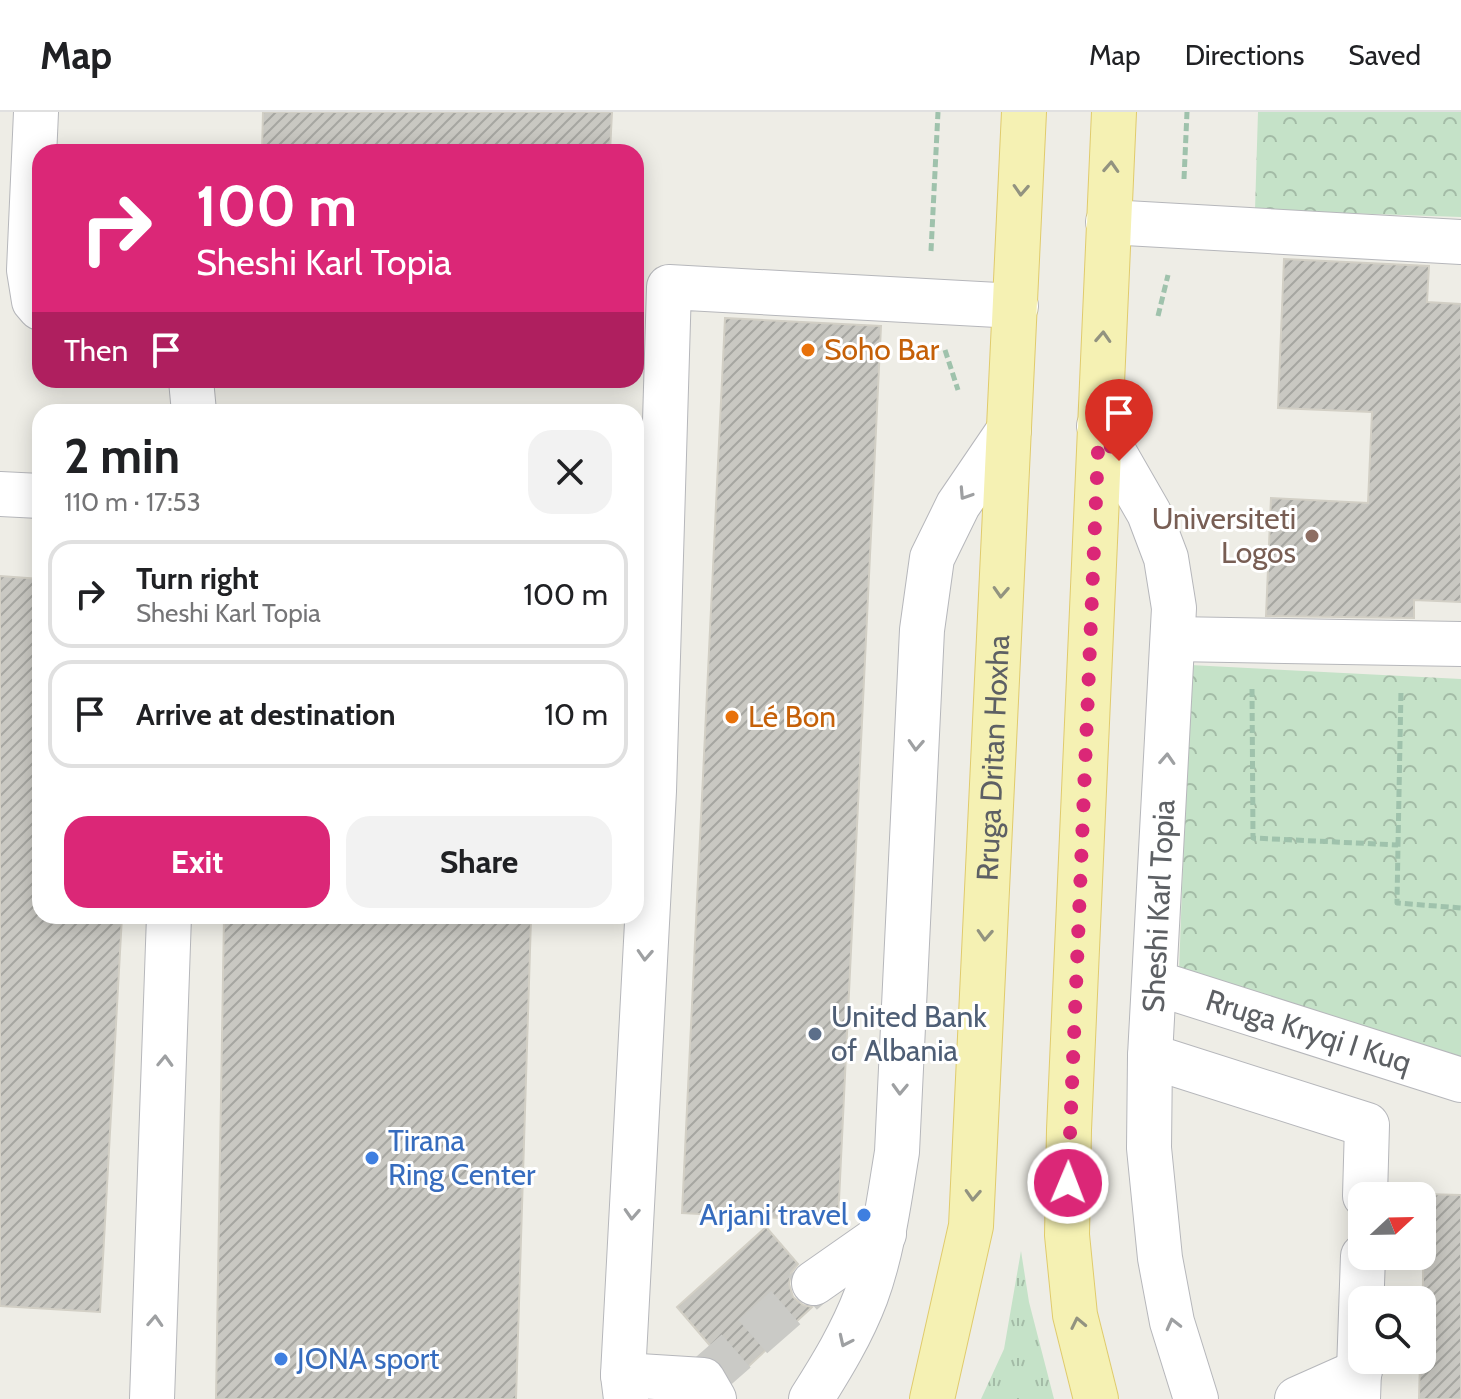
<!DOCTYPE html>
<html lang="en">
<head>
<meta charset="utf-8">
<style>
  :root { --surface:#fff; --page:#f2f2f2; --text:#202124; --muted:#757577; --line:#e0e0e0; --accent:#db2777 }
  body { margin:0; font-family:Cabin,sans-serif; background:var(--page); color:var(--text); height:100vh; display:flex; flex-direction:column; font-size:30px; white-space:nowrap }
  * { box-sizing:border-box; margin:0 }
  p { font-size:26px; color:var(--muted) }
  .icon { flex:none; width:44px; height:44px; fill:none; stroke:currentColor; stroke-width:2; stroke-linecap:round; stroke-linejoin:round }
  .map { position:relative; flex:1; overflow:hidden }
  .panel { position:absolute; left:32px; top:292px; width:612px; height:520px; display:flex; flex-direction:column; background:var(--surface); border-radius:24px; box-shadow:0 4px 20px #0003 }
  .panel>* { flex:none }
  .top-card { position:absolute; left:32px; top:32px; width:612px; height:244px; border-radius:24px; box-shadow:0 4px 20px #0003; background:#db2777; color:#fff; overflow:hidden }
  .needle { width:52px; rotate:68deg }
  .buttons { position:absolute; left:1348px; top:1070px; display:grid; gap:16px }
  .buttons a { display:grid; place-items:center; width:88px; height:88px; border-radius:16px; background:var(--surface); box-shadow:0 4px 20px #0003; font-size:40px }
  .pin { position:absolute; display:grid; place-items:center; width:68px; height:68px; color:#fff; margin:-82px -34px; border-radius:50% 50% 50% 0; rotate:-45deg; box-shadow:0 0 8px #0007 }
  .pin .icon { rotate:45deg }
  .me { position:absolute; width:88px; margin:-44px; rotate:1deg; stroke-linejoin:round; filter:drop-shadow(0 0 6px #0008) }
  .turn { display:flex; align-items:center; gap:28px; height:168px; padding:0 32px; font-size:36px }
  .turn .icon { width:104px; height:104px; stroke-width:2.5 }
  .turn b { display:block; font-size:56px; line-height:68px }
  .then { display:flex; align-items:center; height:76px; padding:0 32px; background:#0003; gap:16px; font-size:30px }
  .round { display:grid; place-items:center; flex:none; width:84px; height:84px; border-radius:24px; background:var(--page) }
  .head { display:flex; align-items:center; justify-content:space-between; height:136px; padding:0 32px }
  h1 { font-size:48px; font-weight:700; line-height:60px }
  .action { display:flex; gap:16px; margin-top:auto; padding:16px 32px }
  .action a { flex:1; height:92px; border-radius:24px; background:var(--accent); color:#fff; font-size:32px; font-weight:700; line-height:92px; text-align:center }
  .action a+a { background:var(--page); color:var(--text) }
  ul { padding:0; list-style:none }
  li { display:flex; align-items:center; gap:24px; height:108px; margin:0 16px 12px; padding:0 16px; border:4px solid var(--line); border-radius:24px }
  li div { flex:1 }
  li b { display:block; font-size:30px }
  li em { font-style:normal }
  header { display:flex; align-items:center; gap:48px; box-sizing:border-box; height:112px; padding:0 40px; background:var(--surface); border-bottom:2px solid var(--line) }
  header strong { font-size:38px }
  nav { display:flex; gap:44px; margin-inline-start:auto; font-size:28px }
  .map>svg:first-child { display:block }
</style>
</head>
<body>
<header>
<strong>Map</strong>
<nav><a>Map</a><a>Directions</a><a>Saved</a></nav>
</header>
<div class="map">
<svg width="1461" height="1287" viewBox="0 0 1461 1287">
  <defs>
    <pattern id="grass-tufts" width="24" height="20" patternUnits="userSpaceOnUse" patternTransform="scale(2)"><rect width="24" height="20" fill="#c5e2c8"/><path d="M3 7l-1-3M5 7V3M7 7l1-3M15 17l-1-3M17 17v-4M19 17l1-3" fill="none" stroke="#a3bba6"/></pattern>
    <pattern id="park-crowns" width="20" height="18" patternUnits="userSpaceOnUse" patternTransform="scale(2)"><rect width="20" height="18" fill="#c5e2c8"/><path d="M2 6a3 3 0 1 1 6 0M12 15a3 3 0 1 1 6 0" fill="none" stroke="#a3bba6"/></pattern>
    <pattern id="building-hatch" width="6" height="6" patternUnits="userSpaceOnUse" patternTransform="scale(2)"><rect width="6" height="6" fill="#c9c8c2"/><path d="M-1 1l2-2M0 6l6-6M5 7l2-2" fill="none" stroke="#a6a6a1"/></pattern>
  </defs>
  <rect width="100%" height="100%" fill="#eeede6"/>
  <!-- grass -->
  <path fill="url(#grass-tufts)" d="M1021,1139L1029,1190L1054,1287H981L1004,1237Z"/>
  <!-- park -->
  <path fill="url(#park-crowns)" d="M1258,0H1461V105L1255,98Z
    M1190,553L1461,567V958L1179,860Z"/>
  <!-- building -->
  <path fill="url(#building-hatch)" stroke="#d2cfc5" stroke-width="2" d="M263,0H612L610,40H262Z
    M1284,147L1429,154L1427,190L1461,192V490L1414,488V506L1266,504L1271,386L1368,391L1372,300L1278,296Z
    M725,206L881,214L838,1109L682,1101Z
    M0,464L40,467V804H122L100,1200L0,1194Z
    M224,804L531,806L516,1287H216Z
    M1424,1082L1461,1083V1287H1419L1420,1248H1422Z
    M766,1115L798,1152L791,1161L789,1172L793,1185L803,1193L812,1195L737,1265L677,1195Z"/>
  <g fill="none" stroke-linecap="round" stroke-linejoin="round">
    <!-- minor-tunnel -->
    <path stroke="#cacac6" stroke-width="44" stroke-dasharray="44 22" stroke-linecap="butt" d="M703,1268L814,1171"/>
    <!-- minor casing -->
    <g stroke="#b6b7bb" stroke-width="46">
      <g id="minor">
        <path d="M36,0L29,158L34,189L40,196"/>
        <path d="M1108,110L1461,130"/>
        <path d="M191,268L194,300"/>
        <path d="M1099,314L1149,401L1166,446L1174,496L1150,944L1149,1036L1160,1146L1172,1210L1196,1287"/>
        <path d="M0,382L40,384"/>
        <path d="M1173,527L1461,532"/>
        <path id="s1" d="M1156,871L1461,968"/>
        <path d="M1150,944L1367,1013L1365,1084"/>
        <path d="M814,1171L884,1122"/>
        <path d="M623,1263L703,1268L714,1287"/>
        <path d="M152,1287L169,804"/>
        <path d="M626,1287L623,1263L654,679L669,175L1016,194"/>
        <path d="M811,1287C832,1254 852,1221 866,1184C883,1138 889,1088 897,1040L922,518L932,446L958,393L1009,318"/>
        <path d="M1297,1287L1360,1259"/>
        <path d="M1358,1287L1363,1144"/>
      </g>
    </g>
    <!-- major casing -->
    <g stroke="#e0cb6c" stroke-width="46">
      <g id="major">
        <path id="s2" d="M932,1287L971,1114L1024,0"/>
        <path d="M1096,1287L1075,1203L1067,1123L1069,1018L1114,0"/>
      </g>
    </g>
    <!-- path -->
    <path stroke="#9fc2ac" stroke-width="5" stroke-dasharray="8 4" stroke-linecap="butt" d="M1184,67L1187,0
      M931,139L938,0
      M1158,204L1168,163
      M945,238L958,278
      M1252,577L1253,726L1398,733L1397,791L1461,796
      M1398,733L1401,578"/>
    <!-- minor -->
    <use href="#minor" stroke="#fff" stroke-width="44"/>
    <!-- major -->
    <use href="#major" stroke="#f5f1b3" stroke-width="44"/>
  </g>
  <!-- one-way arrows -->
  <defs><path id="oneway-chevron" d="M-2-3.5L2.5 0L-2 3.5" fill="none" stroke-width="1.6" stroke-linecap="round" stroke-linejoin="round" transform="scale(2)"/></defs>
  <g stroke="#929380">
    <use href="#oneway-chevron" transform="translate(1111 55) rotate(-87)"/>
    <use href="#oneway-chevron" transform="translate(1021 78) rotate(93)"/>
    <use href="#oneway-chevron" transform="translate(1103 225) rotate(-87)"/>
    <use href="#oneway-chevron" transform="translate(1001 480) rotate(93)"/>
    <use href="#oneway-chevron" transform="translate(985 823) rotate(93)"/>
    <use href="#oneway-chevron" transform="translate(973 1083) rotate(93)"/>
    <use href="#oneway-chevron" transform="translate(1078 1211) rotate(-102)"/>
  </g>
  <g stroke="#9ea0a2">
    <use href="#oneway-chevron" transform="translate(965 382) rotate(123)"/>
    <use href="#oneway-chevron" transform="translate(916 633) rotate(93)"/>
    <use href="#oneway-chevron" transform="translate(1167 647) rotate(-87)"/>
    <use href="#oneway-chevron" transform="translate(645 843) rotate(93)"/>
    <use href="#oneway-chevron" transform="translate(165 949) rotate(-88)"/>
    <use href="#oneway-chevron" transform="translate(900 977) rotate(92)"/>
    <use href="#oneway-chevron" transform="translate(632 1102) rotate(93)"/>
    <use href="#oneway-chevron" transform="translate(155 1209) rotate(-87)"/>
    <use href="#oneway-chevron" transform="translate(1173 1212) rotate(-104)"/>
    <use href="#oneway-chevron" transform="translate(845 1229) rotate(115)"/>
  </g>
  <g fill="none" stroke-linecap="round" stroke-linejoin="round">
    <!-- route -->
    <path stroke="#db2777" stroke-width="14" stroke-dasharray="0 25.2" d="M1068,1071L1099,314L1119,349"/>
  </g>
  <!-- markers -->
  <g fill="#e8710a" stroke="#fff" stroke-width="3">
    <circle cx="808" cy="238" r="8"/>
    <circle cx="732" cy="605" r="8"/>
  </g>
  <circle fill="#8d6e63" stroke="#fff" stroke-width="3" cx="1312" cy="424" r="8"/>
  <circle fill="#5c6f8a" stroke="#fff" stroke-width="3" cx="815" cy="922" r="8"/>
  <g fill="#3f7fe0" stroke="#fff" stroke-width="3">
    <circle cx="372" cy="1046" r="8"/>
    <circle cx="864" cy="1103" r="8"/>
    <circle cx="281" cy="1247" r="8"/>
  </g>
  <g text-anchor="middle" stroke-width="6" stroke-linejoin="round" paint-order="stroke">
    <!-- food labels -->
    <g font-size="30" fill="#c56008" stroke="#fff" text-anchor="start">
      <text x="824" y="248">Soho Bar</text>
      <text x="748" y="615">Lé Bon</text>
    </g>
    <!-- education labels -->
    <g font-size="30" fill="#785e54" stroke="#fff" text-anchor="end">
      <text x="1296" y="417">Universiteti<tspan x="1296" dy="34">Logos</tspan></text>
    </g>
    <!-- street labels -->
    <g font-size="30" fill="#5d6064" stroke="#fff">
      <text dy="10" stroke="none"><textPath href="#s2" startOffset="646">Rruga Dritan Hoxha</textPath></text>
      <text transform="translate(1159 794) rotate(-87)" y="10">Sheshi Karl Topia</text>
      <text dy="10" stroke="none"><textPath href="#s1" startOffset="160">Rruga Kryqi I Kuq</textPath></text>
    </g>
    <!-- service labels -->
    <g font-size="30" fill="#4e5e75" stroke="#fff" text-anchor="start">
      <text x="831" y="915">United Bank<tspan x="831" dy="34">of Albania</tspan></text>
    </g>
    <!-- shop labels -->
    <g font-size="30" fill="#366cbe" stroke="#fff" text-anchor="start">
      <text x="388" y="1039">Tirana<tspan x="388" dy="34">Ring Center</tspan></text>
      <text x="848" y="1113" text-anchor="end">Arjani travel</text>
      <text x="297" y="1257">JONA sport</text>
    </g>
  </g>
</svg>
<div class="buttons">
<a><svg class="needle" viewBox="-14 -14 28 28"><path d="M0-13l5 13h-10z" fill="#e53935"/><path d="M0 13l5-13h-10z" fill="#757577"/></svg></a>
<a><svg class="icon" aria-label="search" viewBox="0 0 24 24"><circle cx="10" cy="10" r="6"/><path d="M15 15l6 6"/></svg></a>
</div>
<div class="pin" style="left:1119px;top:349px;background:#d93025"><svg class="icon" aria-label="arrive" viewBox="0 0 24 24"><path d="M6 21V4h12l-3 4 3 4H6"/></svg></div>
<svg class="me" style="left:1068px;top:1071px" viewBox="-20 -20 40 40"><circle r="17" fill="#db2777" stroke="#fff" stroke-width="3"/><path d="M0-11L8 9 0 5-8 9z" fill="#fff"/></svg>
<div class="top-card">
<div class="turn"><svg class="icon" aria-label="right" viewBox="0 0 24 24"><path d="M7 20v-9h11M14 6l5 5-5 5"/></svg><div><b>100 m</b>Sheshi Karl Topia</div></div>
<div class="then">Then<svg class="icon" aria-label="arrive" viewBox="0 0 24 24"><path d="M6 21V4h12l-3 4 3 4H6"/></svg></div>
</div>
<section class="panel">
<div class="head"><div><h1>2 min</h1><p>110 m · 17:53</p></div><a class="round"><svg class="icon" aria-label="close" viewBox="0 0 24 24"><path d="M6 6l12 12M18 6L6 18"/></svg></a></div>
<ul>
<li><svg class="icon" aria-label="right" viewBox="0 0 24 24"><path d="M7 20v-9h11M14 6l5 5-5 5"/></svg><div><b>Turn right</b><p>Sheshi Karl Topia</p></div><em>100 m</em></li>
<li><svg class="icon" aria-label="arrive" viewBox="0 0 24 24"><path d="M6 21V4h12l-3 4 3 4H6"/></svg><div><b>Arrive at destination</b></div><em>10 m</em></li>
</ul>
<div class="action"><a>Exit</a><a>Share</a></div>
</section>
</div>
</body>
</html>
